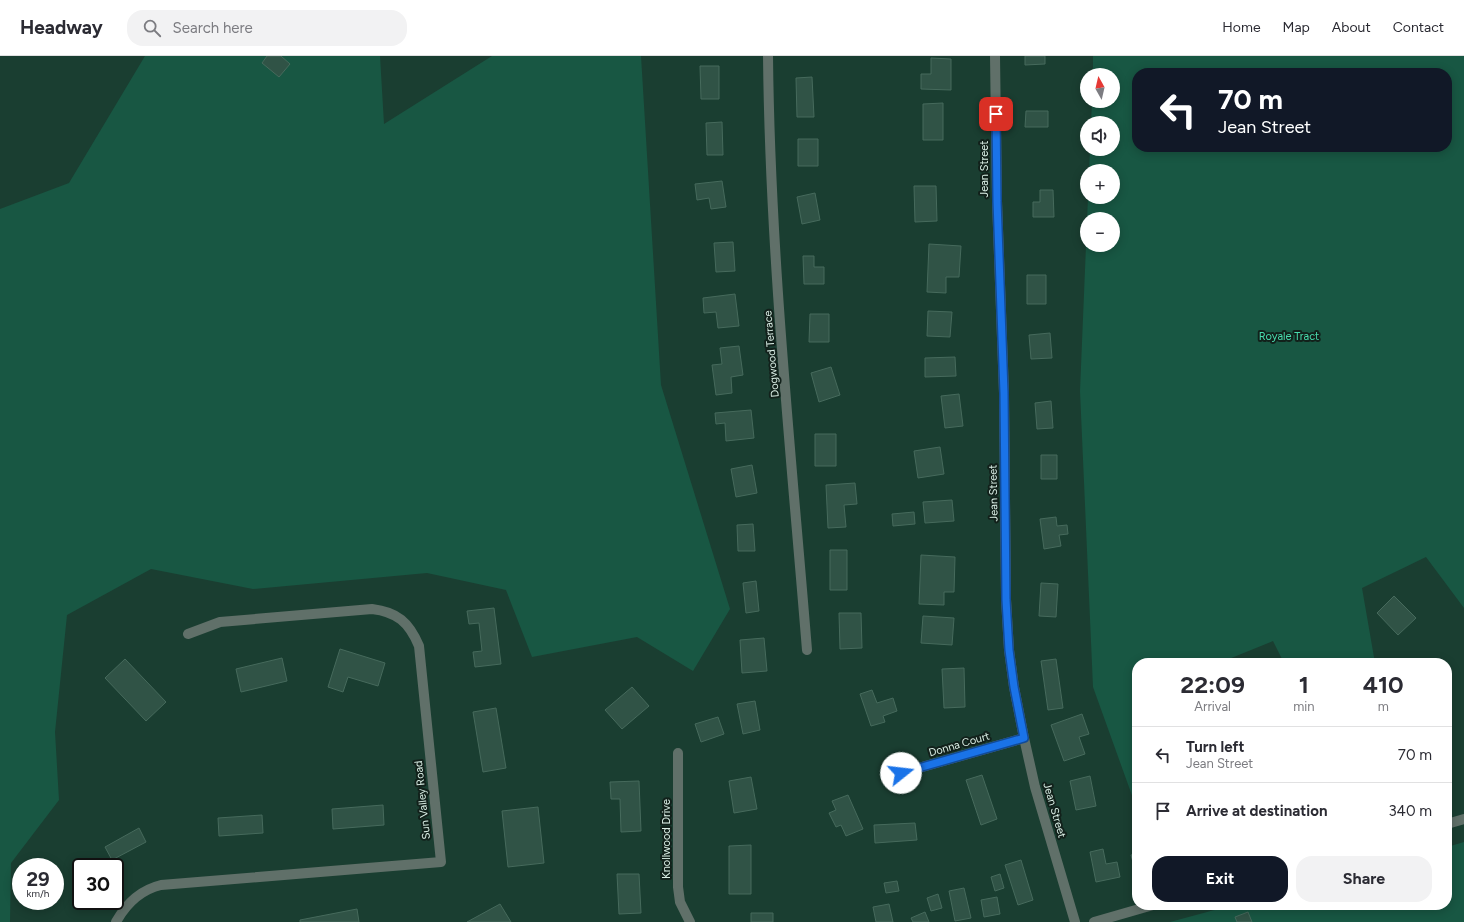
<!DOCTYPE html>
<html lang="en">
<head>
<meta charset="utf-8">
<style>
  :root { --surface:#fff; --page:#f2f2f3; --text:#2b2b33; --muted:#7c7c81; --line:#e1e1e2; --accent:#111827 }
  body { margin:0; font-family:Figtree,sans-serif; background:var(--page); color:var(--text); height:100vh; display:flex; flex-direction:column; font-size:15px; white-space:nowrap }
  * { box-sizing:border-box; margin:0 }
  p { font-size:13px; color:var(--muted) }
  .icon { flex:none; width:22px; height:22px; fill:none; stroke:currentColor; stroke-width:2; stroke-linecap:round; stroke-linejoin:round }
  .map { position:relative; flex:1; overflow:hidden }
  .details { position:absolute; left:1132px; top:602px; width:320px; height:252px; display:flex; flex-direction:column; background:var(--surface); border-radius:16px; box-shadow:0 2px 10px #0003 }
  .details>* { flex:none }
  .guide { position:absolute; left:1132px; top:12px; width:320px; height:84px; border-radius:16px; box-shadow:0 2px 10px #0003; background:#111827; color:#fff; overflow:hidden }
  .needle { width:26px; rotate:352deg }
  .fabs { position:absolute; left:1080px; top:12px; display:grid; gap:8px }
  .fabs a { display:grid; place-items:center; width:40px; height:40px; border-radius:50%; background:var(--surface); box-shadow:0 2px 10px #0003; font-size:20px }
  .speed { position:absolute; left:12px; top:802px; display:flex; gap:8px; font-size:20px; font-weight:700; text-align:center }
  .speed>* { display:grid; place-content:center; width:52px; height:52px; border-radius:50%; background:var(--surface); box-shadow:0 2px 10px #0003; line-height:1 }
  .speed small { font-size:10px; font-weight:400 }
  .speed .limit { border:2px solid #111; border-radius:6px; background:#fff; color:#111 }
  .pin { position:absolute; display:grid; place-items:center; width:34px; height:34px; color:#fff; margin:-17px; border-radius:8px; box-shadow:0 2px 6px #0006 }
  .me { position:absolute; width:44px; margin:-22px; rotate:74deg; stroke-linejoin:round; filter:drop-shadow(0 0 3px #0008) }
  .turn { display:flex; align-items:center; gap:14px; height:84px; padding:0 20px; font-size:18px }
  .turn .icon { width:52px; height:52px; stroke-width:2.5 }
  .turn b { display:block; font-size:28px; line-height:34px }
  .eta { display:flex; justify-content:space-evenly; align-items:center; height:68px; text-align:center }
  .eta b { font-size:24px; font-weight:700; line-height:28px }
  .primary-button { display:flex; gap:8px; margin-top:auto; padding:8px 20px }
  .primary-button a { flex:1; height:46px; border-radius:16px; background:var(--accent); color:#fff; font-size:16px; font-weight:700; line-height:46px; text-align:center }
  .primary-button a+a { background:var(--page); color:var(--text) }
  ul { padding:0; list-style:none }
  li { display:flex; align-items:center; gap:12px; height:56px; padding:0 20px; border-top:1px solid var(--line) }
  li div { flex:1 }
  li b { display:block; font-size:15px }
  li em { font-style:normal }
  header { display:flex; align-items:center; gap:24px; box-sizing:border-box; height:56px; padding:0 20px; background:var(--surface); border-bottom:1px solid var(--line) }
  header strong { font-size:19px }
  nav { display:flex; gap:22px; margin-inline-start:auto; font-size:14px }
  .search { width:280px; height:36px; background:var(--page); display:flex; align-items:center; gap:10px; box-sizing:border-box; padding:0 14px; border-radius:16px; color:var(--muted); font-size:15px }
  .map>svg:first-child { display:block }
</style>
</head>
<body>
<header>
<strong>Headway</strong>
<div class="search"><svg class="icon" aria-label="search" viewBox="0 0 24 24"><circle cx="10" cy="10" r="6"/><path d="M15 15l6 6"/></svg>Search here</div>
<nav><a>Home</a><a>Map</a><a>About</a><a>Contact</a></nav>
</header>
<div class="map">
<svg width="1464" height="866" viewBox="0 0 1464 866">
  <rect width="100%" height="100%" fill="#1a3e31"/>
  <!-- green -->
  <path fill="#185743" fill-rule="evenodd" d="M145,0H380L384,68L492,0H641L661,329L730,553L693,615L637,581L532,601L506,534L427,517L253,533L151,513L67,559L55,676L59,744L11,807L10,866H0V153L69,127Z
    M1093,0H1464V552L1426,501L1362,532L1375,607H1284L1273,585L1219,607H1137V745H1134L1093,631L1080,335L1088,141H1113V115H1089L1090,93H1113V67H1091L1092,45H1113V19H1093ZM1137,17H1447V91H1137ZM1087,163H1113V189H1087Z
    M1464,786V866H1170L1233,849H1447V791Z"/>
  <!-- building -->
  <path fill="#305346" stroke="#466a5c" d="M267,0H281L290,8L279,21L262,7Z
    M1025,0H1045V8L1025,9Z
    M931,2L951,3V34L921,33V18H931Z
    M700,10H719V43H701Z
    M812,21L814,61H797L796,22Z
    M943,47V84H923V48Z
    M1026,55H1048V71H1025Z
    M722,66L723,99H707L706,67Z
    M798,83H818V110H798Z
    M722,125L726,151L711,153L709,142L697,144L695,128Z
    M914,130H936L937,165L915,166Z
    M1040,134H1053L1054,161H1033V146H1040Z
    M815,137L820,164L802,168L797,141Z
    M733,186L735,215L716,216L714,187Z
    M929,188L961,190L959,221H946V237L927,236Z
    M803,200H814V211H824V228H804Z
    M1027,219H1046V248H1027Z
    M735,238L739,270L718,272L716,256L704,257L703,242Z
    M928,255L952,256L950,281L927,280Z
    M810,258H829V286H809Z
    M1050,277L1052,302L1031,303L1029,279Z
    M739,290L743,319L731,321L732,337L716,339L712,309L722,308L720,292Z
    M955,301L956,320L925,321V302Z
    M831,311L840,339L819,346L811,317Z
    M959,338L963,370L945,372L941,340Z
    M1051,345L1053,372L1037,373L1035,347Z
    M751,354L754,382L726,385L725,367L716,368L715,357Z
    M815,378H836V410H815Z
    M940,391L944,418L918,422L914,395Z
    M1041,399H1057V423H1041Z
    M752,409L757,437L736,441L731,413Z
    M855,427L857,448L844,449L846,471L828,472L826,429Z
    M952,444L954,465L925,467L923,446Z
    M914,456L915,468L893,470L892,458Z
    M1056,461L1057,470L1067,469L1068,478L1059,479L1061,490L1044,493L1040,463Z
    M753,468L755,495H738L737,469Z
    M830,494H847V534H830Z
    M921,499L955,501L954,536H944V549L919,548Z
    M756,525L759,555L746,557L743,527Z
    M1041,527L1058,528L1056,561L1039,560Z
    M1394,540L1416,562L1398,579L1377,557Z
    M494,552L501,608L475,611L473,596L482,595L479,567L469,568L467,555Z
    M839,557H861L862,592L840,593Z
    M923,560L954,562L952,589L921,587Z
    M764,582L767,615L742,617L740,584Z
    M340,593L385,607L378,630L348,621L343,636L328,631Z
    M282,602L287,625L241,636L236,613Z
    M125,603L166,646L146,665L105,622Z
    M1056,603L1063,652L1048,654L1041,605Z
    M964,612L965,651L944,652L942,613Z
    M632,631L649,650L622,673L605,654Z
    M872,634L877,647L893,642L897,655L883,660L885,666L871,670L860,638Z
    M755,645L760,674L743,678L737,648Z
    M496,652L506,712L483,716L473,656Z
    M1082,658L1089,678L1079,681L1085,698L1064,705L1051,669Z
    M718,661L724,678L701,686L695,668Z
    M982,719L997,763L981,769L966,724Z
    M1090,720L1096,750L1076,754L1070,725Z
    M751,721L757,753L734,757L729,725Z
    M639,725L641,775L621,776L620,743H611L610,726Z
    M848,739L863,773L846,780L841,769L836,771L829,757L836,754L832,745Z
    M383,749L384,769L333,773L332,753Z
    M538,751L544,807L508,811L502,755Z
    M262,759L263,777L219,780L218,762Z
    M915,767L917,784L875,787L874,769Z
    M139,772L146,786L112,804L105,791Z
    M751,789V838H729V790Z
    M1103,793L1106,808L1117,806L1120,821L1096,826L1090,796Z
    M1137,797V821L1131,799Z
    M1021,804L1033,844L1018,849L1005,809Z
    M617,818H639L641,857L619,858Z
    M1000,818L1004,832L995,835L991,821Z
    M897,825L899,835L886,837L884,827Z
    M964,832L971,862L955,865L949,835Z
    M938,838L942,852L931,855L927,842Z
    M997,841L1000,858L984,861L981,844Z
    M500,848L511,866H467Z
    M889,848L893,866H876L873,851Z
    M357,853L359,866H300V864Z
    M925,856L929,866H913L911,862Z
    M1248,856L1252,866H1237L1235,861Z
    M751,857H773V866H751Z"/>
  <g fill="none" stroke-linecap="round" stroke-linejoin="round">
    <!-- minor -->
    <path stroke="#607069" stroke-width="10" d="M768,0C770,198 791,396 807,594
      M995,0L997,145L1004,337L1006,543L1009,594L1014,631L1024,682L1035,731L1075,866
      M678,697V831L680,846L690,866
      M901,717L1024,682
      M1447,768L1464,763
      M116,866C126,848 140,834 161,829L441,806L419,590C409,566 397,556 372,553L220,566L188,578
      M1094,866L1153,849"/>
  </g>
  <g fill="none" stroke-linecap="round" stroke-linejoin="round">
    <!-- route casing -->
    <g stroke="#114b97" stroke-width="10">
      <path id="route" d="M901,717L1024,682L1014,631L1009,594L1006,544L1004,337L997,145L996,58"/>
    </g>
    <!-- route -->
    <use href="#route" stroke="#1a73e8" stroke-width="7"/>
  </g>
  <g text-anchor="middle" stroke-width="4" stroke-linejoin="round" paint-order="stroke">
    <!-- street labels -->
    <g font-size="11" fill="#dbefe6" stroke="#12211b">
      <text transform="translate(984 113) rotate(-90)" y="4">Jean Street</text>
      <text transform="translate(771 298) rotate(-95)" y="4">Dogwood Terrace</text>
      <text transform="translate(993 437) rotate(-91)" y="4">Jean Street</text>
      <text transform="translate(959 688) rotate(-16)" y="4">Donna Court</text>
      <text transform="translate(422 744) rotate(-96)" y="4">Sun Valley Road</text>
      <text transform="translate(1055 754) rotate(74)" y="4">Jean Street</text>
      <text transform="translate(666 783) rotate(-90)" y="4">Knollwood Drive</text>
    </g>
    <!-- park labels -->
    <g font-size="11" fill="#48dcae" stroke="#12211b">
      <text x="1289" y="284">Royale Tract</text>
    </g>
  </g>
</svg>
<div class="fabs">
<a><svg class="needle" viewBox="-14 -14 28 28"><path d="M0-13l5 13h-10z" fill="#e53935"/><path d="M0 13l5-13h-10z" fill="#7c7c81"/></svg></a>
<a><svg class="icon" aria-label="sound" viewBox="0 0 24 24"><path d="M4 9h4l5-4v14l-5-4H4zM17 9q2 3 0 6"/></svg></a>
<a>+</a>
<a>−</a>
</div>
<div class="speed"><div>29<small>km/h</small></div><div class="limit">30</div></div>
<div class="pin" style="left:996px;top:58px;background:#d93025"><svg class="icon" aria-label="arrive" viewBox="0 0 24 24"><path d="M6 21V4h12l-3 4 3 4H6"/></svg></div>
<svg class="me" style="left:901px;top:717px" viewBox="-20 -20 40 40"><circle r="19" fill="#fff"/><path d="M0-13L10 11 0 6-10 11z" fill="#1a73e8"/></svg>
<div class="guide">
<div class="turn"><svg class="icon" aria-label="left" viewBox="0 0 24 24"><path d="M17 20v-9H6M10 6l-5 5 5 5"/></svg><div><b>70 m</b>Jean Street</div></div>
</div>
<section class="details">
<div class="eta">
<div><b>22:09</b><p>Arrival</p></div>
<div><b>1</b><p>min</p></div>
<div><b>410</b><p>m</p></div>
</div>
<ul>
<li><svg class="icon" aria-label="left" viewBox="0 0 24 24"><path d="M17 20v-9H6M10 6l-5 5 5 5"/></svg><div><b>Turn left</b><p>Jean Street</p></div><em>70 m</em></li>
<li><svg class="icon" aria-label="arrive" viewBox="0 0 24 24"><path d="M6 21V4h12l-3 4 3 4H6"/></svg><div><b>Arrive at destination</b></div><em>340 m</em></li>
</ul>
<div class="primary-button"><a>Exit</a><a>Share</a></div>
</section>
</div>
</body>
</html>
